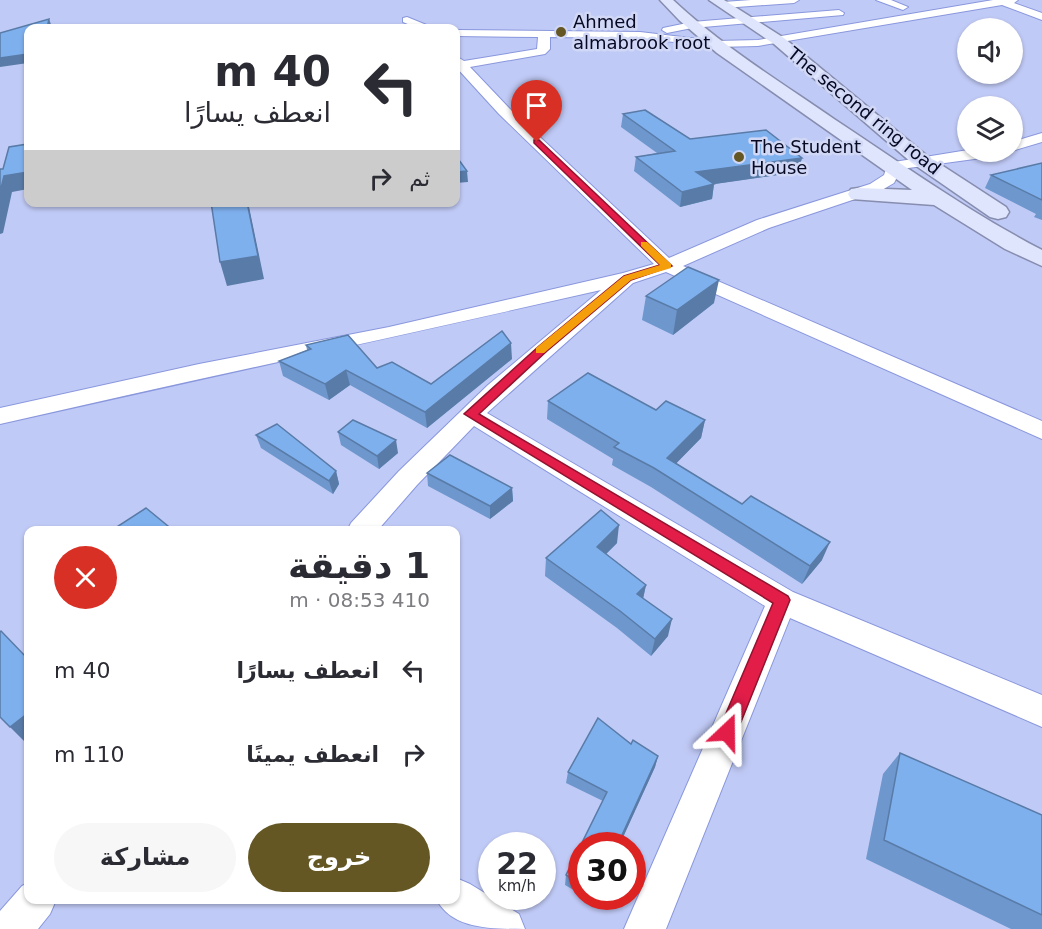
<!DOCTYPE html>
<html lang="ar">
<head>
<meta charset="utf-8">
<style>
  :root { --surface:#fff; --page:#f7f7f7; --text:#2b2b33; --muted:#7c7c81; --accent:#645724 }
  body { margin:0; font-family:"DejaVu Sans",Cairo,sans-serif; background:var(--page); color:var(--text); direction:rtl; height:100vh; display:flex; flex-direction:column; font-size:22px; white-space:nowrap }
  * { box-sizing:border-box; margin:0 }
  p { font-size:20px; color:var(--muted) }
  .icon { flex:none; width:33px; height:33px; fill:none; stroke:currentColor; stroke-width:2; stroke-linecap:round; stroke-linejoin:round }
  .map { position:relative; flex:1; overflow:hidden; direction:ltr }
  .drawer { position:absolute; left:24px; top:526px; width:436px; height:378px; display:flex; flex-direction:column; background:var(--surface); border-radius:12px; box-shadow:0 2px 4px #0004; direction:rtl }
  .drawer>* { flex:none }
  .hud { position:absolute; left:24px; top:24px; width:436px; height:183px; border-radius:12px; box-shadow:0 2px 4px #0004; direction:rtl; background:#fff; color:var(--text); overflow:hidden }
  .fabs { position:absolute; left:957px; top:18px; display:grid; gap:12px }
  .fabs a { display:grid; place-items:center; width:66px; height:66px; border-radius:50%; background:var(--surface); box-shadow:0 2px 4px #0004; font-size:30px }
  .speed { position:absolute; left:478px; top:832px; display:flex; gap:12px; font-size:30px; font-weight:700; text-align:center }
  .speed>* { display:grid; place-content:center; width:78px; height:78px; border-radius:50%; background:var(--surface); box-shadow:0 2px 4px #0004; line-height:1 }
  .speed small { font-size:15px; font-weight:400 }
  .speed .limit { border:9px solid #d22; background:#fff; color:#111 }
  .pin { position:absolute; display:grid; place-items:center; width:51px; height:51px; color:#fff; margin:-62px -26px; border-radius:50% 50% 50% 0; rotate:-45deg; box-shadow:0 0 6px #0007 }
  .pin .icon { rotate:45deg }
  .me { position:absolute; width:66px; margin:-33px; rotate:23deg; stroke-linejoin:round; filter:drop-shadow(0 0 4px #0008) }
  .turn { display:flex; align-items:center; gap:21px; height:126px; padding:0 30px; font-size:27px }
  .turn .icon { width:78px; height:78px; stroke-width:2.5 }
  .turn b { display:block; font-size:42px; line-height:51px }
  .then { display:flex; align-items:center; height:57px; padding:0 30px; background:#0003; gap:12px; font-size:22px }
  .round { display:grid; place-items:center; flex:none; width:63px; height:63px; border-radius:32px; background:var(--page) }
  .overview { display:flex; align-items:center; justify-content:space-between; height:102px; padding:0 30px }
  h1 { font-size:36px; font-weight:700; line-height:45px }
  .cta { display:flex; gap:12px; margin-top:auto; padding:12px 30px }
  .cta a { flex:1; height:69px; border-radius:36px; background:var(--accent); color:#fff; font-size:24px; font-weight:700; line-height:69px; text-align:center }
  .cta a+a { background:var(--page); color:var(--text) }
  ul { padding:0; list-style:none }
  li { display:flex; align-items:center; gap:18px; height:84px; padding:0 30px }
  li div { flex:1 }
  li b { display:block; font-size:22px }
  li em { font-style:normal }
  .map>svg:first-child { display:block }
</style>
</head>
<body>
<div class="map">
<svg width="1042" height="929" viewBox="0 0 1042 929">
  <rect width="100%" height="100%" fill="#c0caf6"/>
  <g fill="none" stroke-linecap="round" stroke-linejoin="round">
    <!-- minor casing -->
    <g stroke="#8997dd" stroke-width="2">
      <path id="minor" d="M751,0H799L794,3L723,8L718,5L723,2Z
        M876,0H891L908,7L903,10Z
        M993,0H1018L1014,3L1042,13V20L1002,5L758,46L716,47L640,38L550,37V49L545,54L470,67L509,108L669,258L757,220L870,184L884,175L888,163L968,150L997,152L989,157L901,169L894,183L882,190L769,228L683,266L1042,421V439L666,272L633,283L487,413L793,592L1042,695V727L790,618L666,929H624L765,606L474,426L417,485L377,531H347L351,523L399,471L488,385L601,290C401,336 200,378 0,424V408L199,364L389,327L623,273L654,264L499,114L456,67V56L464,61L537,49L538,37L456,36V30L640,32L716,41L758,40Z
        M839,10L844,13L843,15L692,28L667,33L662,30L663,28L692,22Z
        M407,17L429,26L430,28H417L403,22V18Z
        M1042,133V142L1012,151V142Z
        M456,878L470,884L519,914L525,929C491,929 452,929 437,900H456Z
        M28,883V900H56L50,914L38,929H0V911L22,886Z"/>
    </g>
    <!-- primary casing -->
    <g stroke="#868daf" stroke-width="3">
      <path id="primary" d="M660,0H673C722,46 779,81 834,119C902,164 969,212 1042,250V266L1005,249L934,205L851,199L848,194L851,189L859,188L912,190L717,53L679,20Z
        M709,0H724L784,38L926,155L1006,207L1009,212L1006,217L998,219L990,217L912,163L774,44Z"/>
    </g>
    <!-- minor -->
    <use href="#minor" fill="#fff" fill-rule="evenodd"/>
    <!-- primary -->
    <use href="#primary" fill="#dfe5fd" fill-rule="evenodd"/>
  </g>
  <!-- wall -->
  <path fill="#6d97cd" d="M623,114L690,139L802,158L798,172L714,184L712,199L680,207L634,171L636,157L657,153L621,127Z
    M1042,163V220L1034,217L1036,214L985,188L991,175Z
    M646,296L714,303L673,335L642,320Z
    M306,345L431,384L512,359L427,428L350,385L329,400L283,376L279,361L307,350Z
    M548,401L656,410L705,420L701,438L676,463L822,560L802,584L651,487L612,465L613,459L547,419Z
    M338,432L398,453L379,469L341,445Z
    M256,435L336,471L339,484L333,494L261,448Z
    M427,473L512,488L513,501L490,519L428,486Z
    M617,543L606,554L646,585L643,599L668,636L651,656L617,628L545,576L546,558Z
    M631,744L658,756L655,767L619,846H582V895L565,885L566,875L603,801L566,783L568,772Z
    M900,753L1042,815V929H1011L866,859L883,774Z
    M585,897H596L594,903Z"/>
  <!-- shaded-wall -->
  <path fill="#597ba7" d="M49,19L52,27V28H47Z
    M28,54V63L0,67V58Z
    M802,158L798,172L694,187L696,172Z
    M467,171L468,182L456,183V172Z
    M28,172V189L12,192L3,233L0,234V192L4,176Z
    M714,184L712,199L680,207L682,192Z
    M247,202H248L264,279L227,286L220,262Z
    M719,280L714,303L673,335L677,310Z
    M511,343L512,359L427,428L425,412Z
    M346,370L350,385L329,400L325,384Z
    M705,420L701,438L664,476L667,458Z
    M396,440L398,453L379,469L377,456Z
    M336,471L339,484L333,494L329,481Z
    M512,488L513,501L490,519V506Z
    M619,525L617,543L595,565L597,547Z
    M830,542L822,560L802,584L810,566Z
    M646,585L642,603L637,594Z
    M672,619L668,636L651,656L655,639Z
    M28,713V743L27,744L10,727Z
    M658,756L655,767L619,846H617Z"/>
  <!-- building -->
  <path fill="#7fb0ee" stroke="#597ba7" stroke-width="1.5" d="M49,19L47,28H28V54L0,58V33Z
    M645,110L690,139L766,130L802,158L696,172L714,184L682,192L636,157L675,151L623,114Z
    M28,144V172L4,176L0,192V169H3L9,147Z
    M456,156L467,171L456,172Z
    M1042,163V200L991,175Z
    M211,202H247L258,256L220,262Z
    M688,267L719,280L677,310L646,296Z
    M502,331L511,343L425,412L346,370L325,384L279,361L311,349L306,345L348,335L377,368L392,362L431,384Z
    M588,373L656,410L666,401L705,420L667,458L742,504L751,496L830,542L810,566L654,468L614,447L619,443L548,401Z
    M353,420L396,440L377,456L338,432Z
    M277,424L336,471L329,481L256,435Z
    M450,455L512,488L490,506L427,473Z
    M146,508L174,531L112,530Z
    M601,510L619,525L597,547L646,585L637,594L672,619L655,639L620,611L546,558Z
    M1,631L28,659V713L10,727L0,717V632Z
    M598,718L631,744L633,740L658,756L617,846H582V885L566,875L607,792L568,772Z
    M900,753L1042,815V915L884,840Z"/>
  <!-- route -->
  <path fill="#e11d48" stroke="#92132f" stroke-width="1.5" d="M534,140H539L672,266L631,280L547,351L479,414L788,596L790,600L737,732L734,738L727,741L721,738L718,732L773,603L464,414L539,346L624,276L660,265L534,143Z"/>
  <!-- slow -->
  <path fill="#f59e0b" d="M641,242H647L671,264V268L631,280L544,353H536V348L624,276L660,265L641,246Z"/>
  <!-- markers -->
  <g fill="#645724" stroke="#d1d8f6" stroke-width="2">
    <circle cx="561" cy="32" r="6"/>
    <circle cx="739" cy="157" r="6"/>
  </g>
  <g text-anchor="middle" stroke-width="5" stroke-linejoin="round" paint-order="stroke">
    <!-- far-poi labels -->
    <g font-size="18" fill="#070922" stroke="#d1d8f6" text-anchor="start">
      <text x="573" y="28">Ahmed<tspan x="573" dy="21">almabrook root</tspan></text>
      <text x="751" y="153">The Student<tspan x="751" dy="21">House</tspan></text>
    </g>
    <!-- far-street labels -->
    <g font-size="18" fill="#070922" stroke="#d1d8f6">
      <text transform="translate(864 111) rotate(39)" y="6">The second ring road</text>
    </g>
  </g>
</svg>
<div class="fabs">
<a><svg class="icon" aria-label="sound" viewBox="0 0 24 24"><path d="M4 9h4l5-4v14l-5-4H4zM17 9q2 3 0 6"/></svg></a>
<a><svg class="icon" aria-label="layers" viewBox="0 0 24 24"><path d="M12 4l9 5-9 5-9-5zM3 14l9 5 9-5"/></svg></a>
</div>
<div class="speed"><div>22<small>km/h</small></div><div class="limit">30</div></div>
<div class="pin" style="left:537px;top:142px;background:#d93025"><svg class="icon" aria-label="arrive" viewBox="0 0 24 24"><path d="M6 21V4h12l-3 4 3 4H6"/></svg></div>
<svg class="me" style="left:727px;top:732px" viewBox="-20 -20 40 40"><path d="M0-17L14 15 0 8-14 15z" fill="#e11d48" stroke="#fff" stroke-width="4"/></svg>
<div class="hud">
<div class="turn"><svg class="icon" aria-label="left" viewBox="0 0 24 24"><path d="M17 20v-9H6M10 6l-5 5 5 5"/></svg><div><b>40 m</b>انعطف يسارًا</div></div>
<div class="then">ثم<svg class="icon" aria-label="right" viewBox="0 0 24 24"><path d="M7 20v-9h11M14 6l5 5-5 5"/></svg></div>
</div>
<section class="drawer">
<div class="overview"><div><h1>1 دقيقة</h1><p>410 m · 08:53</p></div><a class="round" style="background:#d93025;color:#fff"><svg class="icon" aria-label="close" viewBox="0 0 24 24"><path d="M6 6l12 12M18 6L6 18"/></svg></a></div>
<ul>
<li><svg class="icon" aria-label="left" viewBox="0 0 24 24"><path d="M17 20v-9H6M10 6l-5 5 5 5"/></svg><div><b>انعطف يسارًا</b></div><em>40 m</em></li>
<li><svg class="icon" aria-label="right" viewBox="0 0 24 24"><path d="M7 20v-9h11M14 6l5 5-5 5"/></svg><div><b>انعطف يمينًا</b></div><em>110 m</em></li>
</ul>
<div class="cta"><a>خروج</a><a>مشاركة</a></div>
</section>
</div>
</body>
</html>
